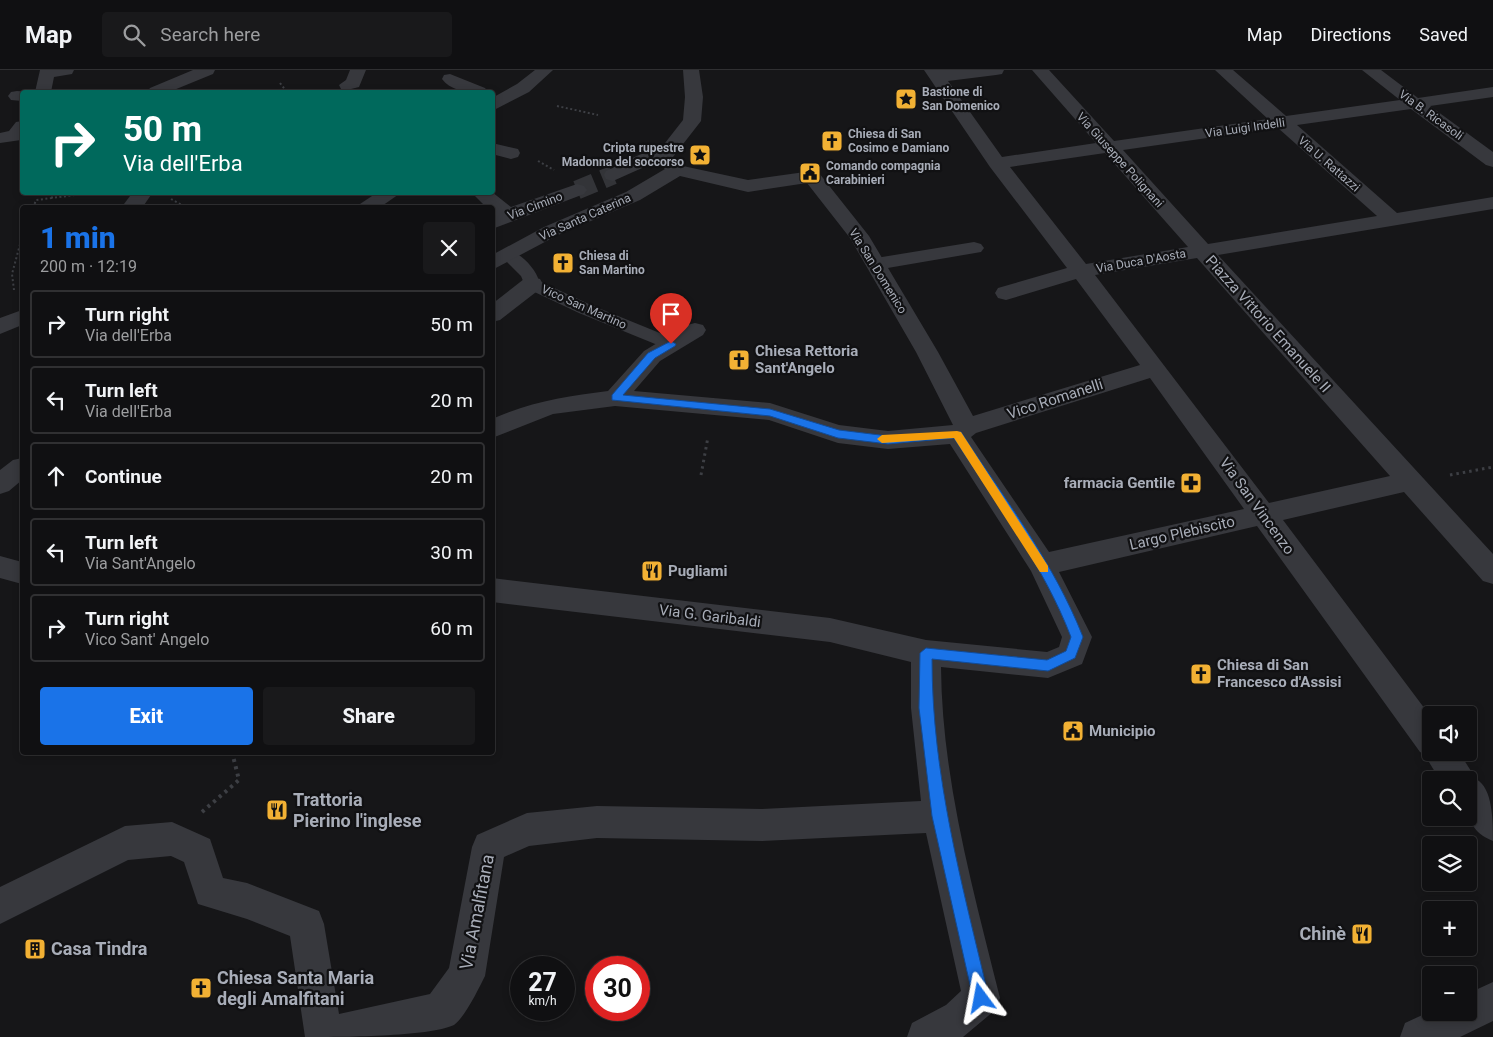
<!DOCTYPE html>
<html lang="en">
<head>
<meta charset="utf-8">
<style>
  :root { --surface:#101012; --page:#19191b; --text:#f1f3f6; --muted:#9c9d9f; --line:#303032; --accent:#1a73e8 }
  body { margin:0; font-family:Roboto,sans-serif; background:var(--page); color:var(--text); height:100vh; display:flex; flex-direction:column; font-size:19px; white-space:nowrap }
  * { box-sizing:border-box; margin:0 }
  p { font-size:16px; color:var(--muted) }
  .icon { flex:none; width:28px; height:28px; fill:none; stroke:currentColor; stroke-width:2; stroke-linecap:round; stroke-linejoin:round }
  .map { position:relative; flex:1; overflow:hidden }
  .panel { position:absolute; left:20px; top:135px; width:475px; height:550px; display:flex; flex-direction:column; background:var(--surface); border-radius:5px; box-shadow:0 2px 8px #0003,0 0 0 1px var(--line) }
  .panel>* { flex:none }
  .banner { position:absolute; left:20px; top:20px; width:475px; height:105px; border-radius:5px; box-shadow:0 2px 8px #0003,0 0 0 1px var(--line); background:#00695c; color:#fff; overflow:hidden }
  .fabs { position:absolute; left:1422px; top:636px; display:grid; gap:10px }
  .fabs a { display:grid; place-items:center; width:55px; height:55px; border-radius:5px; background:var(--surface); box-shadow:0 2px 8px #0003,0 0 0 1px var(--line); font-size:25px }
  .speed { position:absolute; left:510px; top:886px; display:flex; gap:10px; font-size:25px; font-weight:700; text-align:center }
  .speed>* { display:grid; place-content:center; width:65px; height:65px; border-radius:50%; background:var(--surface); box-shadow:0 2px 8px #0003,0 0 0 1px var(--line); line-height:1 }
  .speed small { font-size:12px; font-weight:400 }
  .speed .limit { border:8px solid #d22; background:#fff; color:#111 }
  .pin { position:absolute; display:grid; place-items:center; width:42px; height:42px; color:#fff; margin:-51px -21px; border-radius:50% 50% 50% 0; rotate:-45deg; box-shadow:0 0 5px #0007 }
  .pin .icon { rotate:45deg }
  .me { position:absolute; width:55px; margin:-28px; rotate:347deg; stroke-linejoin:round; filter:drop-shadow(0 0 4px #0008) }
  .turn { display:flex; align-items:center; gap:18px; height:105px; padding:0 20px; font-size:22px }
  .turn .icon { width:65px; height:65px; stroke-width:2.5 }
  .turn b { display:block; font-size:35px; line-height:42px }
  .round { display:grid; place-items:center; flex:none; width:52px; height:52px; border-radius:5px; background:var(--page) }
  .headline { display:flex; align-items:center; justify-content:space-between; height:85px; padding:0 20px }
  h1 { font-size:30px; font-weight:800; line-height:38px; color:var(--accent) }
  .cta { display:flex; gap:10px; margin-top:auto; padding:10px 20px }
  .cta a { flex:1; height:58px; border-radius:5px; background:var(--accent); color:#fff; font-size:20px; font-weight:800; line-height:58px; text-align:center }
  .cta a+a { background:var(--page); color:var(--text) }
  ul { padding:0; list-style:none }
  li { display:flex; align-items:center; gap:15px; height:68px; margin:0 10px 8px; padding:0 10px; border:2px solid var(--line); border-radius:5px }
  li div { flex:1 }
  li b { display:block; font-size:19px }
  li em { font-style:normal }
  header { display:flex; align-items:center; gap:30px; box-sizing:border-box; height:70px; padding:0 25px; background:var(--surface); border-bottom:1px solid var(--line) }
  header strong { font-size:24px }
  nav { display:flex; gap:28px; margin-inline-start:auto; font-size:18px }
  .search { width:350px; height:45px; background:var(--page); display:flex; align-items:center; gap:12px; box-sizing:border-box; padding:0 18px; border-radius:5px; color:var(--muted); font-size:19px }
  .map>svg:first-child { display:block }
</style>
</head>
<body>
<header>
<strong>Map</strong>
<div class="search"><svg class="icon" aria-label="search" viewBox="0 0 24 24"><circle cx="10" cy="10" r="6"/><path d="M15 15l6 6"/></svg>Search here</div>
<nav><a>Map</a><a>Directions</a><a>Saved</a></nav>
</header>
<div class="map">
<svg width="1493" height="967" viewBox="0 0 1493 967">
  <rect width="100%" height="100%" fill="#161618"/>
  <g fill="none" stroke-linecap="round" stroke-linejoin="round">
    <!-- minor-tunnel -->
    <path stroke="#333438" stroke-width="19" stroke-dasharray="19 9" stroke-linecap="butt" d="M577,120L613,105"/>
    <!-- path-far2 -->
    <path stroke="#3d3f44" stroke-width="2" stroke-dasharray="2 2.5" stroke-linecap="butt" d="M280,13L287,22
      M557,36L598,45
      M538,91L554,100
      M52,122V128L98,122
      M171,129L187,138
      M33,138L36,130L52,128
      M14,220L12,204L22,167"/>
    <!-- path-far1 -->
    <path stroke="#3d3f44" stroke-width="3" stroke-dasharray="2.5 4" stroke-linecap="butt" d="M701,405L708,367
      M1450,405L1493,397"/>
    <!-- path -->
    <path stroke="#3d3f44" stroke-width="4" stroke-dasharray="3 4.5" stroke-linecap="butt" d="M202,742L239,710L232,682"/>
    <!-- service -->
    <path fill="#37383d" fill-rule="evenodd" d="M508,180C521,183 536,199 539,211L591,235L677,270L680,274L677,278H665L579,243L526,218L521,206L500,185Z"/>
    <!-- pedestrian -->
    <path fill="#37383d" fill-rule="evenodd" d="M974,172L981,174L984,178L981,182L876,200L869,199L866,194L869,189L876,188Z
      M532,207L540,209L543,214L540,219L500,250L492,252V234L524,209Z"/>
    <!-- minor -->
    <path fill="#37383d" fill-rule="evenodd" d="M40,0H74L72,4L54,7L51,22H35Z
      M193,0H215L213,4L169,22H147L150,18Z
      M350,0H366L359,17L347,20L341,19L339,15L346,10Z
      M535,0H553L529,22L492,41V28L517,14Z
      M683,0H699L703,27L701,51L673,87L683,96L748,110L812,101L819,103L869,166L938,282L973,346L1140,295L1076,209L1006,230L998,228L995,223L998,218L1067,198L990,97L924,0H1004L1002,4L996,5L948,11L1002,87L1096,73L1032,0H1049L1114,71L1268,49L1215,0H1233L1286,46L1400,30L1362,0H1381L1418,28L1493,17V27L1430,36L1493,82V97L1486,95L1411,39L1297,55L1397,143L1493,127V139L1218,185L1493,484V514L1483,511L1404,422L1283,450L1431,647V682H1459L1476,709C1493,718 1493,751 1493,771C1463,759 1469,738 1469,710H1440L1424,684L1420,682L1257,456L1059,502L1092,567L1082,594L1048,608L941,597C942,710 973,819 1000,928L994,941L963,967H907L912,953L946,935L961,921L926,763L762,771L597,768L529,776L504,787L485,906C479,918 465,947 454,955C429,967 338,967 305,967L290,866L247,849L198,834L184,792L171,786L128,790L0,854V817L125,756L172,752L210,769L223,808L247,813L319,841L324,854L339,944L430,924L449,898L472,777L477,765L527,743L597,736L762,739L921,731L911,638V592L830,572L492,532V508L830,548L926,570L1047,582L1059,577L1062,567L1031,501L950,374L888,379L838,373L769,350L615,336L553,344L492,368V349C530,332 567,326 608,321L644,281L687,255L695,253L703,255L706,260L703,265L660,291L634,321L770,333L839,355L888,361L953,355L916,282L850,168L807,113L748,122L680,106L640,130L558,165L492,200V185L544,157L626,122L665,99L658,94H651L613,111L606,109L604,105L606,101L641,84L658,82L683,50L685,27ZM1278,58L1377,146L1208,174L1123,80ZM1105,83L1188,177L1086,194L1010,97ZM1197,188L1390,406L1269,433L1095,205ZM1150,308L1244,439L1049,482L971,367L976,363Z
      M450,4L485,18L488,22C474,24 451,22 442,9L444,5Z
      M17,21L28,22H22V31L11,30L8,26L11,22Z
      M22,51L21,70L0,73V63L9,61L16,52Z
      M492,73L518,79L520,83L518,87L511,89L492,84Z
      M577,114L584,116L587,120L584,124L492,159V145L495,144L492,138H487L471,122H492L511,137Z
      M133,122H153L142,138H121Z
      M378,122H402L379,138H354Z
      M22,240V255L0,264V248Z
      M22,388V410L9,421L0,424V400L13,390Z
      M0,486L22,492V514L0,508Z
      M1493,912V951L1460,967H1400L1405,953L1431,941L1469,942V923Z"/>
  </g>
  <!-- route -->
  <path fill="#1a73e8" stroke="#114b97" d="M671,271L676,274L675,276L655,288L623,325L770,339L839,360L888,366L961,362C1004,428 1054,493 1083,567L1075,588L1048,601L932,589C932,706 962,814 989,928L986,933L981,936L975,933L973,928L932,746L919,638L920,583L926,578L1047,590L1066,581L1071,567C1044,496 996,433 954,368L888,374L838,368L770,346L612,330V325L648,283Z"/>
  <!-- slow -->
  <path fill="#f59e0b" d="M957,361L961,362L1048,496V502H1040L954,368L882,373L877,369L882,365Z"/>
  <!-- icons -->
  <defs>
    <g id="sight-square" transform="scale(1.125)"><rect x="-9" y="-9" width="18" height="18" rx="4" fill="#f2b134" stroke="#111113"/><path d="M0-6L1.8-2.2L6-1.7L2.9 1.2L3.7 5.4L0 3.3L-3.7 5.4L-2.9 1.2L-6-1.7L-1.8-2.2Z" fill="#111"/></g>
    <g id="church-square" transform="scale(1.125)"><rect x="-9" y="-9" width="18" height="18" rx="4" fill="#f2b134" stroke="#111113"/><path d="M-1.2-6h2.4v3.5h3.3v2.4h-3.3V6h-2.4V-.1h-3.3v-2.4h3.3Z" fill="#111"/></g>
    <g id="civic-square" transform="scale(1.125)"><rect x="-9" y="-9" width="18" height="18" rx="4" fill="#f2b134" stroke="#111113"/><path d="M-.6-6.5H3V-4.5H.6V-3L4-1V1h2V6H-6V1h2V-1L-.6-3ZM-1.2 2.5V6h2.4V2.5Z" fill="#111"/></g>
    <g id="pharmacy-square" transform="scale(1.125)"><rect x="-9" y="-9" width="18" height="18" rx="4" fill="#f2b134" stroke="#111113"/><path d="M-2-6h4v4h4v4h-4v4h-4v-4h-4v-4h4Z" fill="#111"/></g>
    <g id="restaurant-square" transform="scale(1.125)"><rect x="-9" y="-9" width="18" height="18" rx="4" fill="#f2b134" stroke="#111113"/><path d="M-5-6h1v4h1v-4h1v4h1v-4h1v5L-1.5 .5V6h-2V.5L-5-1ZM5-6V6H3V1.5H1.5Q1.5-4 5-6Z" fill="#111"/></g>
    <g id="building-square" transform="scale(1.125)"><rect x="-9" y="-9" width="18" height="18" rx="4" fill="#f2b134" stroke="#111113"/><path d="M-4-6H4V6H1V3H-1V6H-4ZM-2.5-4.3h1.7v1.8h-1.7ZM.8-4.3h1.7v1.8H.8ZM-2.5-1h1.7V.8h-1.7ZM.8-1h1.7V.8H.8Z" fill="#111"/></g>
  </defs>
  <g fill-rule="evenodd">
    <use href="#sight-square" x="906" y="29"/>
    <use href="#church-square" x="832" y="71"/>
    <use href="#sight-square" x="700" y="85"/>
    <use href="#civic-square" x="810" y="103"/>
    <use href="#church-square" x="563" y="193"/>
    <use href="#church-square" x="739" y="290"/>
    <use href="#pharmacy-square" x="1191" y="413"/>
    <use href="#restaurant-square" x="652" y="501"/>
    <use href="#church-square" x="1201" y="604"/>
    <use href="#civic-square" x="1073" y="661"/>
    <use href="#restaurant-square" x="277" y="740"/>
    <use href="#restaurant-square" x="1362" y="864"/>
    <use href="#building-square" x="35" y="879"/>
    <use href="#church-square" x="201" y="918"/>
  </g>
  <g text-anchor="middle" stroke-width="4.5" stroke-linejoin="round" paint-order="stroke">
    <!-- far-poi labels -->
    <g font-size="12" font-weight="bold" fill="#a8adb8" stroke="#111113" text-anchor="start">
      <text x="922" y="26">Bastione di<tspan x="922" dy="14">San Domenico</tspan></text>
      <text x="848" y="68">Chiesa di San<tspan x="848" dy="14">Cosimo e Damiano</tspan></text>
      <text x="684" y="82" text-anchor="end">Cripta rupestre<tspan x="684" dy="14">Madonna del soccorso</tspan></text>
      <text x="826" y="100">Comando compagnia<tspan x="826" dy="14">Carabinieri</tspan></text>
      <text x="579" y="190">Chiesa di<tspan x="579" dy="14">San Martino</tspan></text>
    </g>
    <!-- far-street labels -->
    <g font-size="12" fill="#a8adb8" stroke="#111113">
      <text transform="translate(1431 45) rotate(36)" y="4">Via B. Ricasoli</text>
      <text transform="translate(1245 58) rotate(-8)" y="4">Via Luigi Indelli</text>
      <text transform="translate(1120 90) rotate(48)" y="4">Via Giuseppe Polignani</text>
      <text transform="translate(1329 94) rotate(41)" y="4">Via U. Rattazzi</text>
      <text transform="translate(535 136) rotate(-21)" y="4">Via Cimino</text>
      <text transform="translate(585 147) rotate(-24)" y="4">Via Santa Caterina</text>
      <text transform="translate(1141 191) rotate(-10)" y="4">Via Duca D'Aosta</text>
      <text transform="translate(878 201) rotate(58)" y="4">Via San Domenico</text>
      <text transform="translate(584 237) rotate(24)" y="4">Vico San Martino</text>
    </g>
    <!-- street labels -->
    <g font-size="15" fill="#a8adb8" stroke="#111113">
      <text transform="translate(1268 254) rotate(48)" y="5">Piazza Vittorio Emanuele II</text>
      <text transform="translate(1055 329) rotate(-18)" y="5">Vico Romanelli</text>
      <text transform="translate(1257 436) rotate(54)" y="5">Via San Vincenzo</text>
      <text transform="translate(1182 463) rotate(-13)" y="5">Largo Plebiscito</text>
      <text transform="translate(710 546) rotate(7)" y="5">Via G. Garibaldi</text>
    </g>
    <!-- poi labels -->
    <g font-size="15" font-weight="bold" fill="#a8adb8" stroke="#111113" text-anchor="start">
      <text x="755" y="286">Chiesa Rettoria<tspan x="755" dy="17">Sant'Angelo</tspan></text>
      <text x="1175" y="418" text-anchor="end">farmacia Gentile</text>
      <text x="668" y="506">Pugliami</text>
      <text x="1217" y="600">Chiesa di San<tspan x="1217" dy="17">Francesco d'Assisi</tspan></text>
      <text x="1089" y="666">Municipio</text>
    </g>
    <!-- near-poi labels -->
    <g font-size="18" font-weight="bold" fill="#a8adb8" stroke="#111113" text-anchor="start">
      <text x="293" y="736">Trattoria<tspan x="293" dy="21">Pierino l'inglese</tspan></text>
      <text x="1346" y="870" text-anchor="end">Chinè</text>
      <text x="51" y="885">Casa Tindra</text>
      <text x="217" y="914">Chiesa Santa Maria<tspan x="217" dy="21">degli Amalfitani</tspan></text>
    </g>
    <!-- near-street labels -->
    <g font-size="18" fill="#a8adb8" stroke="#111113">
      <text transform="translate(477 842) rotate(-79)" y="6">Via Amalfitana</text>
    </g>
  </g>
</svg>
<div class="fabs">
<a><svg class="icon" aria-label="sound" viewBox="0 0 24 24"><path d="M4 9h4l5-4v14l-5-4H4zM17 9q2 3 0 6"/></svg></a>
<a><svg class="icon" aria-label="search" viewBox="0 0 24 24"><circle cx="10" cy="10" r="6"/><path d="M15 15l6 6"/></svg></a>
<a><svg class="icon" aria-label="layers" viewBox="0 0 24 24"><path d="M12 4l9 5-9 5-9-5zM3 14l9 5 9-5"/></svg></a>
<a>+</a>
<a>−</a>
</div>
<div class="speed"><div>27<small>km/h</small></div><div class="limit">30</div></div>
<div class="pin" style="left:671px;top:274px;background:#d93025"><svg class="icon" aria-label="arrive" viewBox="0 0 24 24"><path d="M6 21V4h12l-3 4 3 4H6"/></svg></div>
<svg class="me" style="left:981px;top:928px" viewBox="-20 -20 40 40"><path d="M0-17L14 15 0 8-14 15z" fill="#1a73e8" stroke="#fff" stroke-width="4"/></svg>
<div class="banner">
<div class="turn"><svg class="icon" aria-label="right" viewBox="0 0 24 24"><path d="M7 20v-9h11M14 6l5 5-5 5"/></svg><div><b>50 m</b>Via dell'Erba</div></div>
</div>
<section class="panel">
<div class="headline"><div><h1>1 min</h1><p>200 m · 12:19</p></div><a class="round"><svg class="icon" aria-label="close" viewBox="0 0 24 24"><path d="M6 6l12 12M18 6L6 18"/></svg></a></div>
<ul>
<li><svg class="icon" aria-label="right" viewBox="0 0 24 24"><path d="M7 20v-9h11M14 6l5 5-5 5"/></svg><div><b>Turn right</b><p>Via dell'Erba</p></div><em>50 m</em></li>
<li><svg class="icon" aria-label="left" viewBox="0 0 24 24"><path d="M17 20v-9H6M10 6l-5 5 5 5"/></svg><div><b>Turn left</b><p>Via dell'Erba</p></div><em>20 m</em></li>
<li><svg class="icon" aria-label="ahead" viewBox="0 0 24 24"><path d="M12 20V5M6 11l6-6 6 6"/></svg><div><b>Continue</b></div><em>20 m</em></li>
<li><svg class="icon" aria-label="left" viewBox="0 0 24 24"><path d="M17 20v-9H6M10 6l-5 5 5 5"/></svg><div><b>Turn left</b><p>Via Sant'Angelo</p></div><em>30 m</em></li>
<li><svg class="icon" aria-label="right" viewBox="0 0 24 24"><path d="M7 20v-9h11M14 6l5 5-5 5"/></svg><div><b>Turn right</b><p>Vico Sant' Angelo</p></div><em>60 m</em></li>
</ul>
<div class="cta"><a>Exit</a><a>Share</a></div>
</section>
</div>
</body>
</html>
